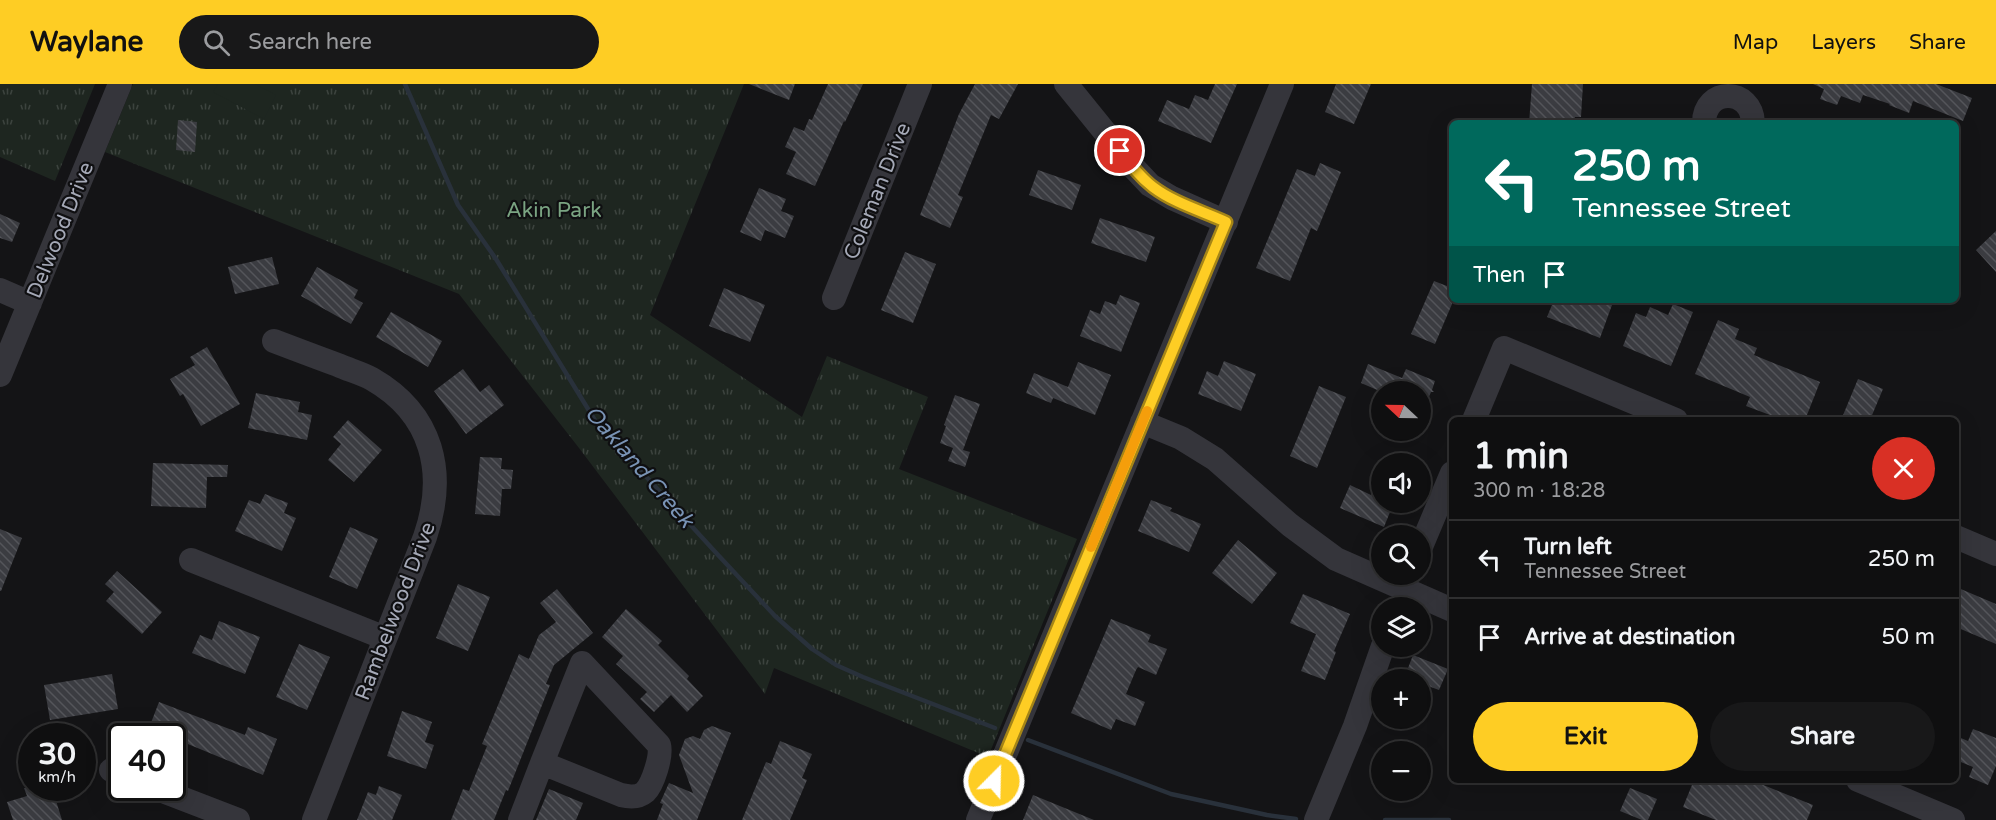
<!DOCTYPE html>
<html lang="en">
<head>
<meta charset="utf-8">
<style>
  :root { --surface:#0f0f10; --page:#181819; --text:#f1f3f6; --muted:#9b9c9f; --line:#2f2f30; --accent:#fecd24 }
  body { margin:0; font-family:"Varela Round",sans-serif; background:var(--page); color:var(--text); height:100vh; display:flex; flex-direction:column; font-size:22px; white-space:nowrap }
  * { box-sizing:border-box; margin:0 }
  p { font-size:20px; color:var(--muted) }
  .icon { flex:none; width:33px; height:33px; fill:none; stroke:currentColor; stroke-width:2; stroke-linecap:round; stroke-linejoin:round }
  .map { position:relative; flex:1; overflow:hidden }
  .drawer { position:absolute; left:1449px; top:333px; width:510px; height:366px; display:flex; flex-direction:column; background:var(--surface); border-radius:9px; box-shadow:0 6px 24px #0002,0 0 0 2px var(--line) }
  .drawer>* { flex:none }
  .hud { position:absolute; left:1449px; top:36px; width:510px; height:183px; border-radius:9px; box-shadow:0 6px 24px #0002,0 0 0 2px var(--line); background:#00695c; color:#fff; overflow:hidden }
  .needle { width:39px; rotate:292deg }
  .buttons { position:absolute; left:1371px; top:297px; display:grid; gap:12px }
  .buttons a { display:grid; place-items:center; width:60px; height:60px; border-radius:50%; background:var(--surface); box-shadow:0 6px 24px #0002,0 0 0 2px var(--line); font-size:30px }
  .speed { position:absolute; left:18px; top:639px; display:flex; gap:12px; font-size:30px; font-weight:700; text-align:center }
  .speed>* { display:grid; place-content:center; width:78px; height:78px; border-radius:50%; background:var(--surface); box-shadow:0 6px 24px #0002,0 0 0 2px var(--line); line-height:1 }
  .speed small { font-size:15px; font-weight:400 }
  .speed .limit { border:3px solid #111; border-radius:9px; background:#fff; color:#111 }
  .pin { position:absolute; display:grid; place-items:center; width:51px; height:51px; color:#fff; margin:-26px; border:3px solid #fff; border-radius:50%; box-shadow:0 2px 6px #0007 }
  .me { position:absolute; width:66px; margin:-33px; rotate:23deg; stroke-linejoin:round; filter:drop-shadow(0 0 4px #0008) }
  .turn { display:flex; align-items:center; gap:21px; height:126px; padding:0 24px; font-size:27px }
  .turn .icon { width:78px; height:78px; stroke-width:2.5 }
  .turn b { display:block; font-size:42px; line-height:51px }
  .then { display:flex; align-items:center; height:57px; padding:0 24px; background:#0003; gap:12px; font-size:22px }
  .round { display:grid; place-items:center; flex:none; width:63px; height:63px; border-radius:32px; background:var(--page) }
  .head { display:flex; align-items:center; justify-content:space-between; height:102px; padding:0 24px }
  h1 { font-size:36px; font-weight:700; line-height:45px }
  .cta { display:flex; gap:12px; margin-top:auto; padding:12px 24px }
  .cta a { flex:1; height:69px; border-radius:36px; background:var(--accent); color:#111; font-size:24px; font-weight:700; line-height:69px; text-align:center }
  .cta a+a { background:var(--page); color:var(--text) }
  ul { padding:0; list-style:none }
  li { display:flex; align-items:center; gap:18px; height:78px; padding:0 24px; border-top:2px solid var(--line) }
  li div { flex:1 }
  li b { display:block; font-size:22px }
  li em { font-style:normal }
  header { display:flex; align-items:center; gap:36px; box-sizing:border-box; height:84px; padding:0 30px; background:var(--accent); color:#111 }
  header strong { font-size:28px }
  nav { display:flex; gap:33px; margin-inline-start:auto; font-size:21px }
  .search { width:420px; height:54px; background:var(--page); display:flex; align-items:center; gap:15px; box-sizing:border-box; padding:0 21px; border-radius:33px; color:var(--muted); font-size:22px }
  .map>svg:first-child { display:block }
</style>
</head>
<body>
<header>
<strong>Waylane</strong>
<div class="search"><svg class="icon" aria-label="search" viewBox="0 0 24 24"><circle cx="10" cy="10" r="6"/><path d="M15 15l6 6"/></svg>Search here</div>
<nav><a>Map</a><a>Layers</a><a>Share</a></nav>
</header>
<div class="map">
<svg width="1996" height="736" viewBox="0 0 1996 736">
  <defs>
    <pattern id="park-tufts" width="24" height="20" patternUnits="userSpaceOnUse" patternTransform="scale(1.5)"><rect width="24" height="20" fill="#1e2620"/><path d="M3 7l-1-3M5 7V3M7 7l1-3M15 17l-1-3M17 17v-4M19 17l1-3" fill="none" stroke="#3c433e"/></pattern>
    <pattern id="building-back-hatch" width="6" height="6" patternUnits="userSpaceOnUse" patternTransform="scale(1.5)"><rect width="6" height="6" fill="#3b3c41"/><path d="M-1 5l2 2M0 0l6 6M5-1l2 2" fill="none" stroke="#54555a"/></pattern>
  </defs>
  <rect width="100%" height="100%" fill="#141416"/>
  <!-- park -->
  <path fill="url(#park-tufts)" d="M0,0H95L55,97L0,73Z
    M133,0H744L650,231L802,333L827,272L928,313L899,385L1077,455L988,673L774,584L765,610L579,364L459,210L105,68Z"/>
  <!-- pitch -->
  <path fill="#1e2620" d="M218,0H255L276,11L264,35L213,8Z"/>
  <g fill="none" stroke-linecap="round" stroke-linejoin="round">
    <!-- stream -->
    <path stroke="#29313b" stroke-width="4.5" d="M405,0L458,121L496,175L596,338L719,472L775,532L812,565L836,581L863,593L995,644
      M1028,656L1171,710L1267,731L1296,735
      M1385,736H1449"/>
  </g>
  <!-- building -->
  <path fill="url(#building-back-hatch)" d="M749,0H795L789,16Z
    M828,0H863L845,38L844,37L815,102L786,90L796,68L785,63L794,43L804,47L809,35L812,36Z
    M975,0H1018L999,35L991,31L958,111L963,113L950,144L920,131L959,30Z
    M1215,0H1237L1211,59L1158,37L1167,16L1189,25L1195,11L1208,16Z
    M1336,0H1371L1354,40L1325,28Z
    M1532,0H1583L1581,33H1575L1574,39H1529Z
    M1813,0H1936L1972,14L1963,37L1913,17L1909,29L1889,21L1890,20L1863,11L1860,19L1841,12L1837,21L1820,15L1824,5Z
    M178,36L197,38L195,68L176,66Z
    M1320,79L1341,88L1317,147L1311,144L1290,197L1256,184L1297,85L1315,92Z
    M1038,86L1081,101L1072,126L1029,111Z
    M759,104L786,115L781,127L794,132L785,154L765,146L761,157L740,148Z
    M0,130L20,139L12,158L0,154Z
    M1100,134L1155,153L1146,178L1091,159Z
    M1996,147V188L1976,166Z
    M905,168L936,180L913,239L881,226Z
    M272,173L279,200L235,210L228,183Z
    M317,183L358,206L354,214L363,219L351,240L301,212Z
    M1434,197L1452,204V220L1435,260L1411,250Z
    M724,204L765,221L750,258L709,242Z
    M1120,211L1140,219L1121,268L1080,252L1090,226L1100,230L1105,217L1116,221Z
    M1554,216H1599L1612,221L1600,254L1547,233Z
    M1673,220L1693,228L1671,282L1623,262L1636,229L1646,233L1650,223L1668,231Z
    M391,228L442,257L428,283L376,253Z
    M1718,236L1739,245L1735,255L1757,264L1754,271L1820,298L1805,336H1783L1746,322L1750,313L1695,290Z
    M207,263L240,320L201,342L183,310L180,312L170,295L195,281L190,273Z
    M1224,277L1256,290L1241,327L1198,310L1207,287L1218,292Z
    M1078,278L1111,291L1095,331L1053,314L1051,319L1026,309L1034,289L1068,303Z
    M1368,280L1402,294L1406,285L1435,297L1432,306L1434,308H1431L1421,332L1420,308H1382L1361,299Z
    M463,285L480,308L489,301L504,321L466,350L434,307Z
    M1858,295L1883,305L1870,336H1841Z
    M1319,302L1346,313L1317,384L1290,372Z
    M256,309L300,318L298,328L312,331L307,356L248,344Z
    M955,311L980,320L963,366L970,368L965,383L948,377L953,364L940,359L946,342L944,341Z
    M348,336L382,366L354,398L328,376L341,360L333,353Z
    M480,373L502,374L501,385L513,386L511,405H502L500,432L475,430Z
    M153,379L228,381L227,393H207L206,424L151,422Z
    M1381,387L1382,418H1394L1384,443L1340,424L1350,401L1371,411Z
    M265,410L288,419L284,429L296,434L282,467L235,447L249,416L260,420Z
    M1151,416L1172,424L1170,427L1201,440L1189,468L1138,447Z
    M350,443L378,455L357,505L329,493Z
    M0,445L22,454L1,507H0Z
    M1238,456L1277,489L1252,520L1212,489Z
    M117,487L162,528L142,550L106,517L114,508L105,500Z
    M458,500L490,513L468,567L436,554Z
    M1956,503L1996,520V560L1956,543Z
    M557,505L593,549L554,581L546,600L550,601L508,707L506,706L494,736H451L463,705L469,707L487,662L482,660L519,570L529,575L539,551L556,538L540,519Z
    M1303,510L1350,530L1334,567L1336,568L1325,596L1301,587L1316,550L1290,539Z
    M626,525L662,557L658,561L689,592L687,595L703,612L687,628L671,611L654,628L640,615L647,608L616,580L623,572L602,553Z
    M1111,535L1151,551L1148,558L1167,565L1156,591L1138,583L1136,586L1126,610L1145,618L1135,642L1116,635L1111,646L1071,629Z
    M219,537L260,553L245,590L192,569L200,551L212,556Z
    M299,560L330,573L307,626L276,613Z
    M1413,571L1448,585L1439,606L1420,599V596H1412L1405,592Z
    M112,590L118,625L50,636L44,601Z
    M159,618L245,651L248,643L277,655L263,691L149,644Z
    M402,627L432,638L425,658L434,661L426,685L387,672Z
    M712,642L731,649L697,736H657L663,720L660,719L669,699L693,709L679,671L685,655L693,652L700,655L704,646Z
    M1973,645L1996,654V682L1988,701L1969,693L1973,683L1956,676V652L1968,657Z
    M780,657L812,670L802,694L807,696L790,736H742L766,678L771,680Z
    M1694,696H1751L1813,721L1807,736H1716L1683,723Z
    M379,702L402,711L392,736H357L368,708L376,711Z
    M24,704H52L62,736H13L7,718L27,712Z
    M1630,704L1657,715L1648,736H1642L1620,727Z
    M549,705L583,719L576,736H536Z
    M1033,711L1094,736H1023Z"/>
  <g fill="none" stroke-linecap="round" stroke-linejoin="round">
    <!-- minor -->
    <path stroke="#35353b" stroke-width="24" d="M1066,0L1134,84L1150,101L1172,114L1226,138
      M1704,39C1704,3 1752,3 1753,39
      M0,206L30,219
      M834,214L920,0
      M274,257C295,265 316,273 338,281C349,286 361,289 372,295C433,330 447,389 425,453L314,736
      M0,291L120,0
      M1474,336L1504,264L1676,336
      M1142,338L1181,354L1215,375L1290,441L1336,475L1452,526
      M1956,453L1996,470
      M1420,465L1452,389
      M191,476L385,554
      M582,579L659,661C662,672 653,700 645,708C638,714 629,713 621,711L542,679Z
      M111,686L122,690
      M1858,696L1953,736
      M155,704L238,736
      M520,736L542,679
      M978,736L1282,0
      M1316,736L1355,642L1383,562"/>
  </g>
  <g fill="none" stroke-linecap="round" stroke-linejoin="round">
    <!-- route casing -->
    <g stroke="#a58517" stroke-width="15">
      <path id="route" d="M994,697L1226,138C1202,127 1174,119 1153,103C1140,93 1130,80 1120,67"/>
    </g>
    <!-- route -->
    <use href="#route" stroke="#fecd24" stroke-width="10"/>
    <!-- slow -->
    <path stroke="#f59e0b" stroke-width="10" d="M1091,463L1147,327"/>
  </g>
  <g text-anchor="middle" stroke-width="4.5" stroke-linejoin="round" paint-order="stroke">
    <!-- street labels -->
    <g font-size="21" fill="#a5a9b7" stroke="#0f0f11">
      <text transform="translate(877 107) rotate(-68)" y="7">Coleman Drive</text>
      <text transform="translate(60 146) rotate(-68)" y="7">Delwood Drive</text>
      <text transform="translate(395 527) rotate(-69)" y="7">Rambelwood Drive</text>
    </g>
    <!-- park labels -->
    <g font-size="21" fill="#7aa482" stroke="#0f0f11">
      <text x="554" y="133">Akin Park</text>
    </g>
    <!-- water labels -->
    <g font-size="22" font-style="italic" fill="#7993b5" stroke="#0f0f11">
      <text transform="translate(640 382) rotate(49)" y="8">Oakland Creek</text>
    </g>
  </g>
</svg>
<div class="buttons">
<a><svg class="needle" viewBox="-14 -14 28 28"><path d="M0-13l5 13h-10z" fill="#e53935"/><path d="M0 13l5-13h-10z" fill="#9b9c9f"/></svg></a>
<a><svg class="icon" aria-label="sound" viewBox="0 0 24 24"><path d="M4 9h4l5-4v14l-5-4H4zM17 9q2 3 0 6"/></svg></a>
<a><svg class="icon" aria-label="search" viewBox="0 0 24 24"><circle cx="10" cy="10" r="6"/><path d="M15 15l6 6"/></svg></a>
<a><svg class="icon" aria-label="layers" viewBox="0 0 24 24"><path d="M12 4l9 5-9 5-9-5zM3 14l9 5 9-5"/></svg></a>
<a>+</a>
<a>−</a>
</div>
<div class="speed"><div>30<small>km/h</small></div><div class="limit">40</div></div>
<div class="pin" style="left:1120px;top:67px;background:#d93025"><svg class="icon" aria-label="arrive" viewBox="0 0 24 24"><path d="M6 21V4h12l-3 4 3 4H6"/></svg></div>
<svg class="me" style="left:994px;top:697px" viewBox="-20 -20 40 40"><circle r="17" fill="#fecd24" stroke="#fff" stroke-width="3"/><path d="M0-11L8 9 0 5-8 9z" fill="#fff"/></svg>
<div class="hud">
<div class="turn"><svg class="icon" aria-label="left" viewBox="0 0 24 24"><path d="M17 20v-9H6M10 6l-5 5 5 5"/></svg><div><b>250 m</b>Tennessee Street</div></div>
<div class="then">Then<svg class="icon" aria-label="arrive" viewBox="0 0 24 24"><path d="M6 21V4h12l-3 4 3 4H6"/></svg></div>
</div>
<section class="drawer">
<div class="head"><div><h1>1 min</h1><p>300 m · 18:28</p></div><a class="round" style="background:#d93025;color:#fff"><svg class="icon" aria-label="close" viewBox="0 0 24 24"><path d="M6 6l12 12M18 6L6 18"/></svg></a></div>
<ul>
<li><svg class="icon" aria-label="left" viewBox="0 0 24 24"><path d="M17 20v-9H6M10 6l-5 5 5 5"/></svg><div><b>Turn left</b><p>Tennessee Street</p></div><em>250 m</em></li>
<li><svg class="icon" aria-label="arrive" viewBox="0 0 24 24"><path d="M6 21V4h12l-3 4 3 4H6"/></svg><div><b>Arrive at destination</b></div><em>50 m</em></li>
</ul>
<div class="cta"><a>Exit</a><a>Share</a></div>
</section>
</div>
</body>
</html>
